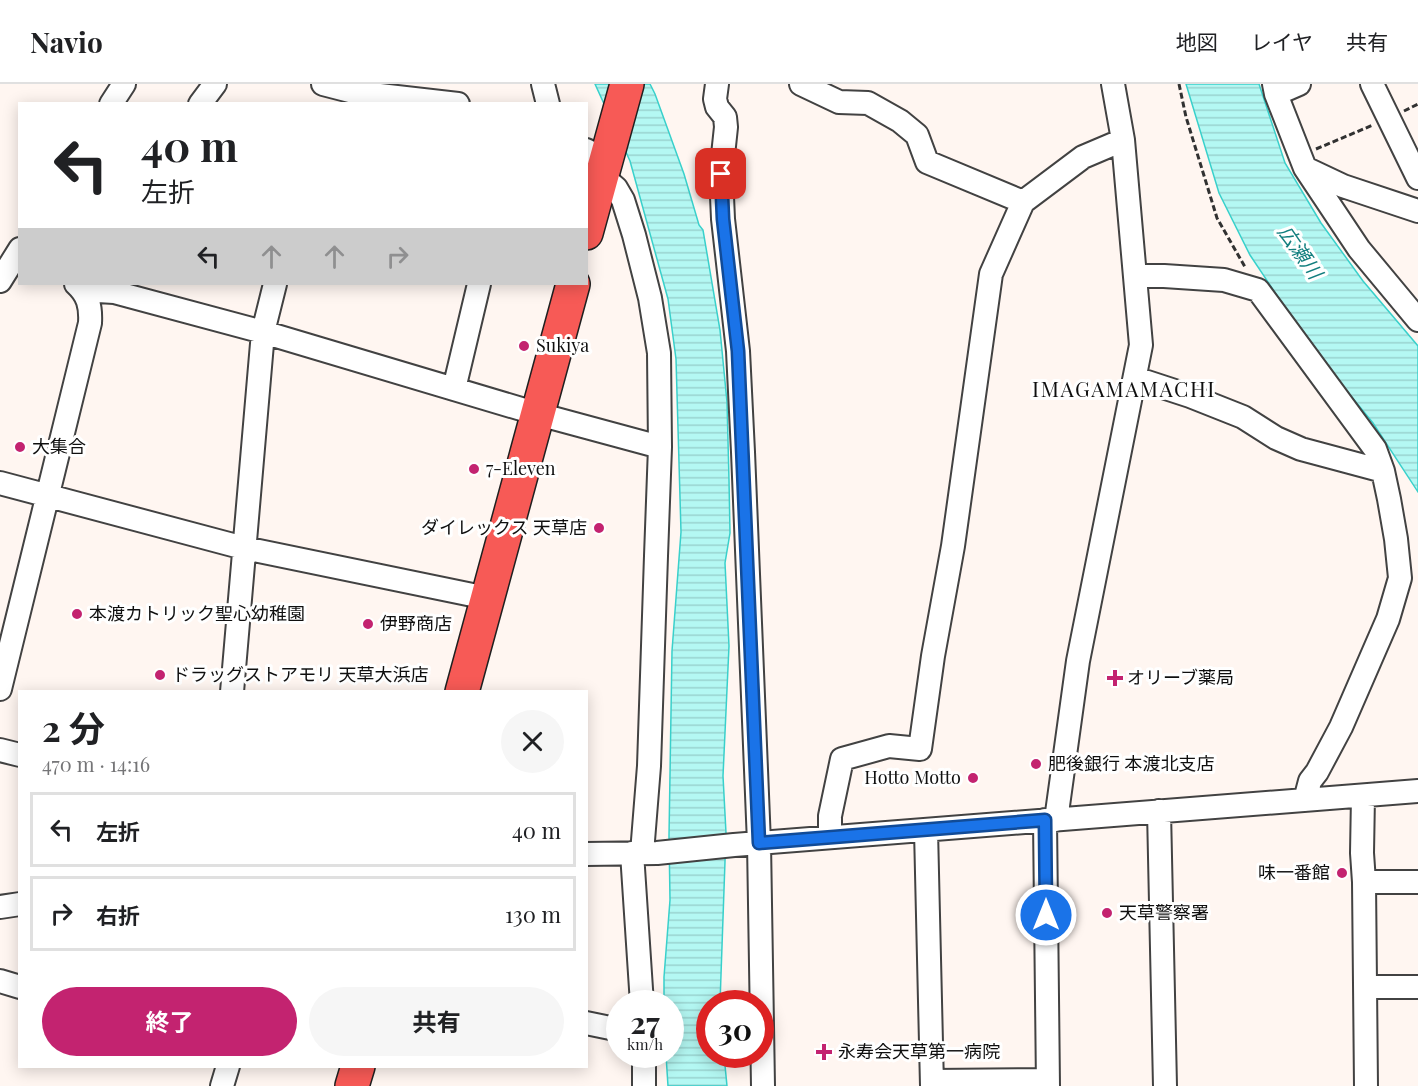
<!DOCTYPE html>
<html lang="ja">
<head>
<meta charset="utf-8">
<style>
  :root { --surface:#fff; --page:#f6f6f6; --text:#202124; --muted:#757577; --line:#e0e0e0; --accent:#c32370 }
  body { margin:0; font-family:"Playfair Display","Noto Sans JP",serif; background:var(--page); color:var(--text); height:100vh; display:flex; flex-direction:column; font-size:22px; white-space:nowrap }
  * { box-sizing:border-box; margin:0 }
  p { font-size:20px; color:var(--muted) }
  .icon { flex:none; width:33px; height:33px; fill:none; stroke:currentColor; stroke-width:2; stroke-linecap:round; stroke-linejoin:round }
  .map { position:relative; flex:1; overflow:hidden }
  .sheet { position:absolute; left:18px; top:606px; width:570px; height:378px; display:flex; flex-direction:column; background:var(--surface); border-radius:0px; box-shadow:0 3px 15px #0003 }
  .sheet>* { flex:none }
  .hud { position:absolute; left:18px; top:18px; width:570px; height:183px; border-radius:0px; box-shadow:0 3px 15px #0003; background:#fff; color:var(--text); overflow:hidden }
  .speed { position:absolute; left:606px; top:906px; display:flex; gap:12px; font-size:30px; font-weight:700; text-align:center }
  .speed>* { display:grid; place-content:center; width:78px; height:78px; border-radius:50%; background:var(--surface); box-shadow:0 3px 15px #0003; line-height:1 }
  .speed small { font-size:15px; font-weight:400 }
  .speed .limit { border:9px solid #d22; background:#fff; color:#111 }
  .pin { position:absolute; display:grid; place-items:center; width:51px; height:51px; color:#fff; margin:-26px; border-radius:12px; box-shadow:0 3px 9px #0006 }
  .me { position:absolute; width:66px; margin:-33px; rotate:0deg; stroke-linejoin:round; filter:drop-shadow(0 0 4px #0008) }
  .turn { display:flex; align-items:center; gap:21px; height:126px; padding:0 24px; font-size:27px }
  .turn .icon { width:78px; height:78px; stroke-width:2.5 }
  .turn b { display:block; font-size:42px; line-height:51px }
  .lanes { display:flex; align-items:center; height:57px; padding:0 24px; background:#0003; justify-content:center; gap:30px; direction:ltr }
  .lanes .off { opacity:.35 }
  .round { display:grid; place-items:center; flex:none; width:63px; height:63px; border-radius:32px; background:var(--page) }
  .headline { display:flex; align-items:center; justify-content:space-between; height:102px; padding:0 24px }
  h1 { font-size:36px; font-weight:700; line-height:45px }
  .primary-button { display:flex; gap:12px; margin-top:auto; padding:12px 24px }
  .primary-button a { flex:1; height:69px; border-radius:36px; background:var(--accent); color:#fff; font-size:24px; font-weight:700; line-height:69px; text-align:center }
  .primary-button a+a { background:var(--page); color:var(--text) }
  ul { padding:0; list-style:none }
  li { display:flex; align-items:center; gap:18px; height:75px; margin:0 12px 9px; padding:0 12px; border:3px solid var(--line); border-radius:0px }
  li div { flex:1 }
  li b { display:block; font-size:22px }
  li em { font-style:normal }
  header { display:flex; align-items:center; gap:36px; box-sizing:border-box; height:84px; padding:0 30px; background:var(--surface); border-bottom:2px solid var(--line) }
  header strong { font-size:28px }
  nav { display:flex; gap:33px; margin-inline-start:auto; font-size:21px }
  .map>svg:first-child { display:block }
</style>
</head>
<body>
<header>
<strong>Navio</strong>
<nav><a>地図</a><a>レイヤ</a><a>共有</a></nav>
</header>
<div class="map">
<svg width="1418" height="1002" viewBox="0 0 1418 1002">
  <defs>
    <pattern id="water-rules" width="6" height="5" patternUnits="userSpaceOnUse" patternTransform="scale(1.5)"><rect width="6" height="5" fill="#b4f8f3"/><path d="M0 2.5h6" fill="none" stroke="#9ad3cf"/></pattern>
  </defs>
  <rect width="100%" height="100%" fill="#fff6f1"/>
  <!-- water -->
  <path fill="url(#water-rules)" stroke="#39d0cb" stroke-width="1.5" d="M595,0H650L655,10L684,90L699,141L703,146L720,246L727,318L729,396L730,449L725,479L729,562L723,692L726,749L720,919L710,920V970L724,971L727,1002H668L666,971L670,970V920L664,919V893L670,816L669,752L672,567L681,448L676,275L668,215L630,77Z
    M1186,0H1259L1285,79L1321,139L1363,197L1418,262V408L1373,339L1328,284L1288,228L1250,171L1219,109Z"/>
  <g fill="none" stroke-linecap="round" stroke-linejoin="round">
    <!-- minor casing -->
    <g stroke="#424242" stroke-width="26">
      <path id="minor" d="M323,0L354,8L458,20
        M543,0L548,20
        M717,0L715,15L717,23L725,33L726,43L721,90L723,135L738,267L743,368L759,759L763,1002
        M801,0L839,18L868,19L900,37L917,51L927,78L1023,118L1083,73L1123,56
        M1274,0L1276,10L1305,84L1359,165L1418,236
        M1372,0L1418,94
        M1276,10L1299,0
        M111,20L124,0
        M200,20L215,0
        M586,66L606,76
        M1307,85L1343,102L1418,127
        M602,92L616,104L623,116L634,151L650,214L659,269L660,363L656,472L649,682L642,769
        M1135,192H1164L1224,196L1258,206L1375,365L1383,387L1389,415L1396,455L1400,494L1388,535L1341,643L1317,688L1310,697L1305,716
        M0,197L20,165
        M87,212L98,207L114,208L263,248L538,330L660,363
        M1135,294L1190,312L1243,333L1276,354L1301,365L1383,387
        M454,305L479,200
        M0,399L244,464L487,514
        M0,605L90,239C91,222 88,211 76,200
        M232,608L263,248L275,200
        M0,666L20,671
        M1363,712L1362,769L1364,798L1366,1002
        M1159,727L1165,1002
        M1045,736L1048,1002
        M1056,736L1078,577L1141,261L1123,56L1113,0
        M926,746L932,1002
        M830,753V732L842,675L889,662L920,665L933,572L953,462L991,190L1023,118
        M632,769L642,920
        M586,770L657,769L734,761L1418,707
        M1364,798H1418
        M0,823L20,820
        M0,897L20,903
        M1365,903H1418
        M586,939L620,946
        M932,997L1048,996
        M222,1002L228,982
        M644,1002V970"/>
    </g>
    <!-- highway casing -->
    <g stroke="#202020" stroke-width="36">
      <path id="highway" d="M586,149L627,0
        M462,608L573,200
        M352,1002L358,982"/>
    </g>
    <!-- path -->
    <path stroke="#313131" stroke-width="3" stroke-dasharray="6 3" stroke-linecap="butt" d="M1179,0L1186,33L1217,134L1245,183
      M1404,27L1418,20
      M1316,65L1373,41"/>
    <!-- minor -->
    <use href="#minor" stroke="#fff" stroke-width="22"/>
    <!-- highway -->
    <use href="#highway" stroke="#f75a56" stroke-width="33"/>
  </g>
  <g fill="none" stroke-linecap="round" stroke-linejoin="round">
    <!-- route casing -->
    <g stroke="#114b97" stroke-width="15">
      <path id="route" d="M721,90L723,135L738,267L759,759L1045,736L1046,831"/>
    </g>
    <!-- route -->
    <use href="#route" stroke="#1a73e8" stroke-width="10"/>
  </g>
  <!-- markers -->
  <g fill="#c32370" stroke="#fff" stroke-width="2">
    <circle cx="524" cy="262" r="6"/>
    <circle cx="20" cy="363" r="6"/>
    <circle cx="474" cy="385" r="6"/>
    <circle cx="599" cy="444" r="6"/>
    <circle cx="77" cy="530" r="6"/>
    <circle cx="368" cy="540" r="6"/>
    <circle cx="160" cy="591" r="6"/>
    <path d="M1112 585h6v6h6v6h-6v6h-6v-6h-6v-6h6z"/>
    <circle cx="1036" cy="680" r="6"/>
    <circle cx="973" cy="694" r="6"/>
    <circle cx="1342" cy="789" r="6"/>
    <circle cx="1107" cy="829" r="6"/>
    <path d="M821 959h6v6h6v6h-6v6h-6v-6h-6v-6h6z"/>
  </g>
  <g text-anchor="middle" stroke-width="6" stroke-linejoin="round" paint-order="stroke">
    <!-- poi labels -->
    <g font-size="18" fill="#0f0f0f" stroke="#fff" text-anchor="start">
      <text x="536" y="268">Sukiya</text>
      <text x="32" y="369">大集合</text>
      <text x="486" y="391">7-Eleven</text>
      <text x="587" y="450" text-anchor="end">ダイレックス 天草店</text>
      <text x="89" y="536">本渡カトリック聖心幼稚園</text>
      <text x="380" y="546">伊野商店</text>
      <text x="172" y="597">ドラッグストアモリ 天草大浜店</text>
      <text x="1127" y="600">オリーブ薬局</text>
      <text x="1048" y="686">肥後銀行 本渡北支店</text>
      <text x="961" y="700" text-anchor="end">Hotto Motto</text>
      <text x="1330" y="795" text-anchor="end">味一番館</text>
      <text x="1119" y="835">天草警察署</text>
      <text x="838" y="974">永寿会天草第一病院</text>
    </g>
    <!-- water labels -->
    <g font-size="20" font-style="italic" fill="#137f7f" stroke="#fff">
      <text transform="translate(1300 168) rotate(55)" y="7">広瀬川</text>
    </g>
    <!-- quarter labels -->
    <g font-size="21" letter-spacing="1.5" fill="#0f0f0f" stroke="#fff">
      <text x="1124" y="313">IMAGAMAMACHI</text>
    </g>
  </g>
</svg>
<div class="speed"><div>27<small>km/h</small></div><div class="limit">30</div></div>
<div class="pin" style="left:721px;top:90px;background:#d93025"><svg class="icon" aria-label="arrive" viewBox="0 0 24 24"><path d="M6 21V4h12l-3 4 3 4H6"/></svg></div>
<svg class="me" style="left:1046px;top:831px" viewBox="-20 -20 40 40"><circle r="17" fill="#1a73e8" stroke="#fff" stroke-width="3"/><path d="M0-11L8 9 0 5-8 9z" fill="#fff"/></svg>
<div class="hud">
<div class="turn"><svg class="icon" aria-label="left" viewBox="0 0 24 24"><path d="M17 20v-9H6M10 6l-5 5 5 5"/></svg><div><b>40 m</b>左折</div></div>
<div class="lanes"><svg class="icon" aria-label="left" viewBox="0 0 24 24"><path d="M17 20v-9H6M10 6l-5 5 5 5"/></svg><svg class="icon off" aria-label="ahead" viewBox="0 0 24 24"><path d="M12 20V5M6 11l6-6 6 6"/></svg><svg class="icon off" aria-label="ahead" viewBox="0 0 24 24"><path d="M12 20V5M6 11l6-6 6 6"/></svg><svg class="icon off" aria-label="right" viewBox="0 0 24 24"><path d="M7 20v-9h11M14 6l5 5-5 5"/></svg></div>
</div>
<section class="sheet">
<div class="headline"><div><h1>2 分</h1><p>470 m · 14:16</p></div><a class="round"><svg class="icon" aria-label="close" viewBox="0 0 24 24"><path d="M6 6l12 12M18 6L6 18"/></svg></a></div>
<ul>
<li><svg class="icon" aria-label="left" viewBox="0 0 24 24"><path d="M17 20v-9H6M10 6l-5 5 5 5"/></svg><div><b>左折</b></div><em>40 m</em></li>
<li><svg class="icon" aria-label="right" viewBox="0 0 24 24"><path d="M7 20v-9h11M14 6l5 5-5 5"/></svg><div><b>右折</b></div><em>130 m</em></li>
</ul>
<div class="primary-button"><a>終了</a><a>共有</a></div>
</section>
</div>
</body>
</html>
